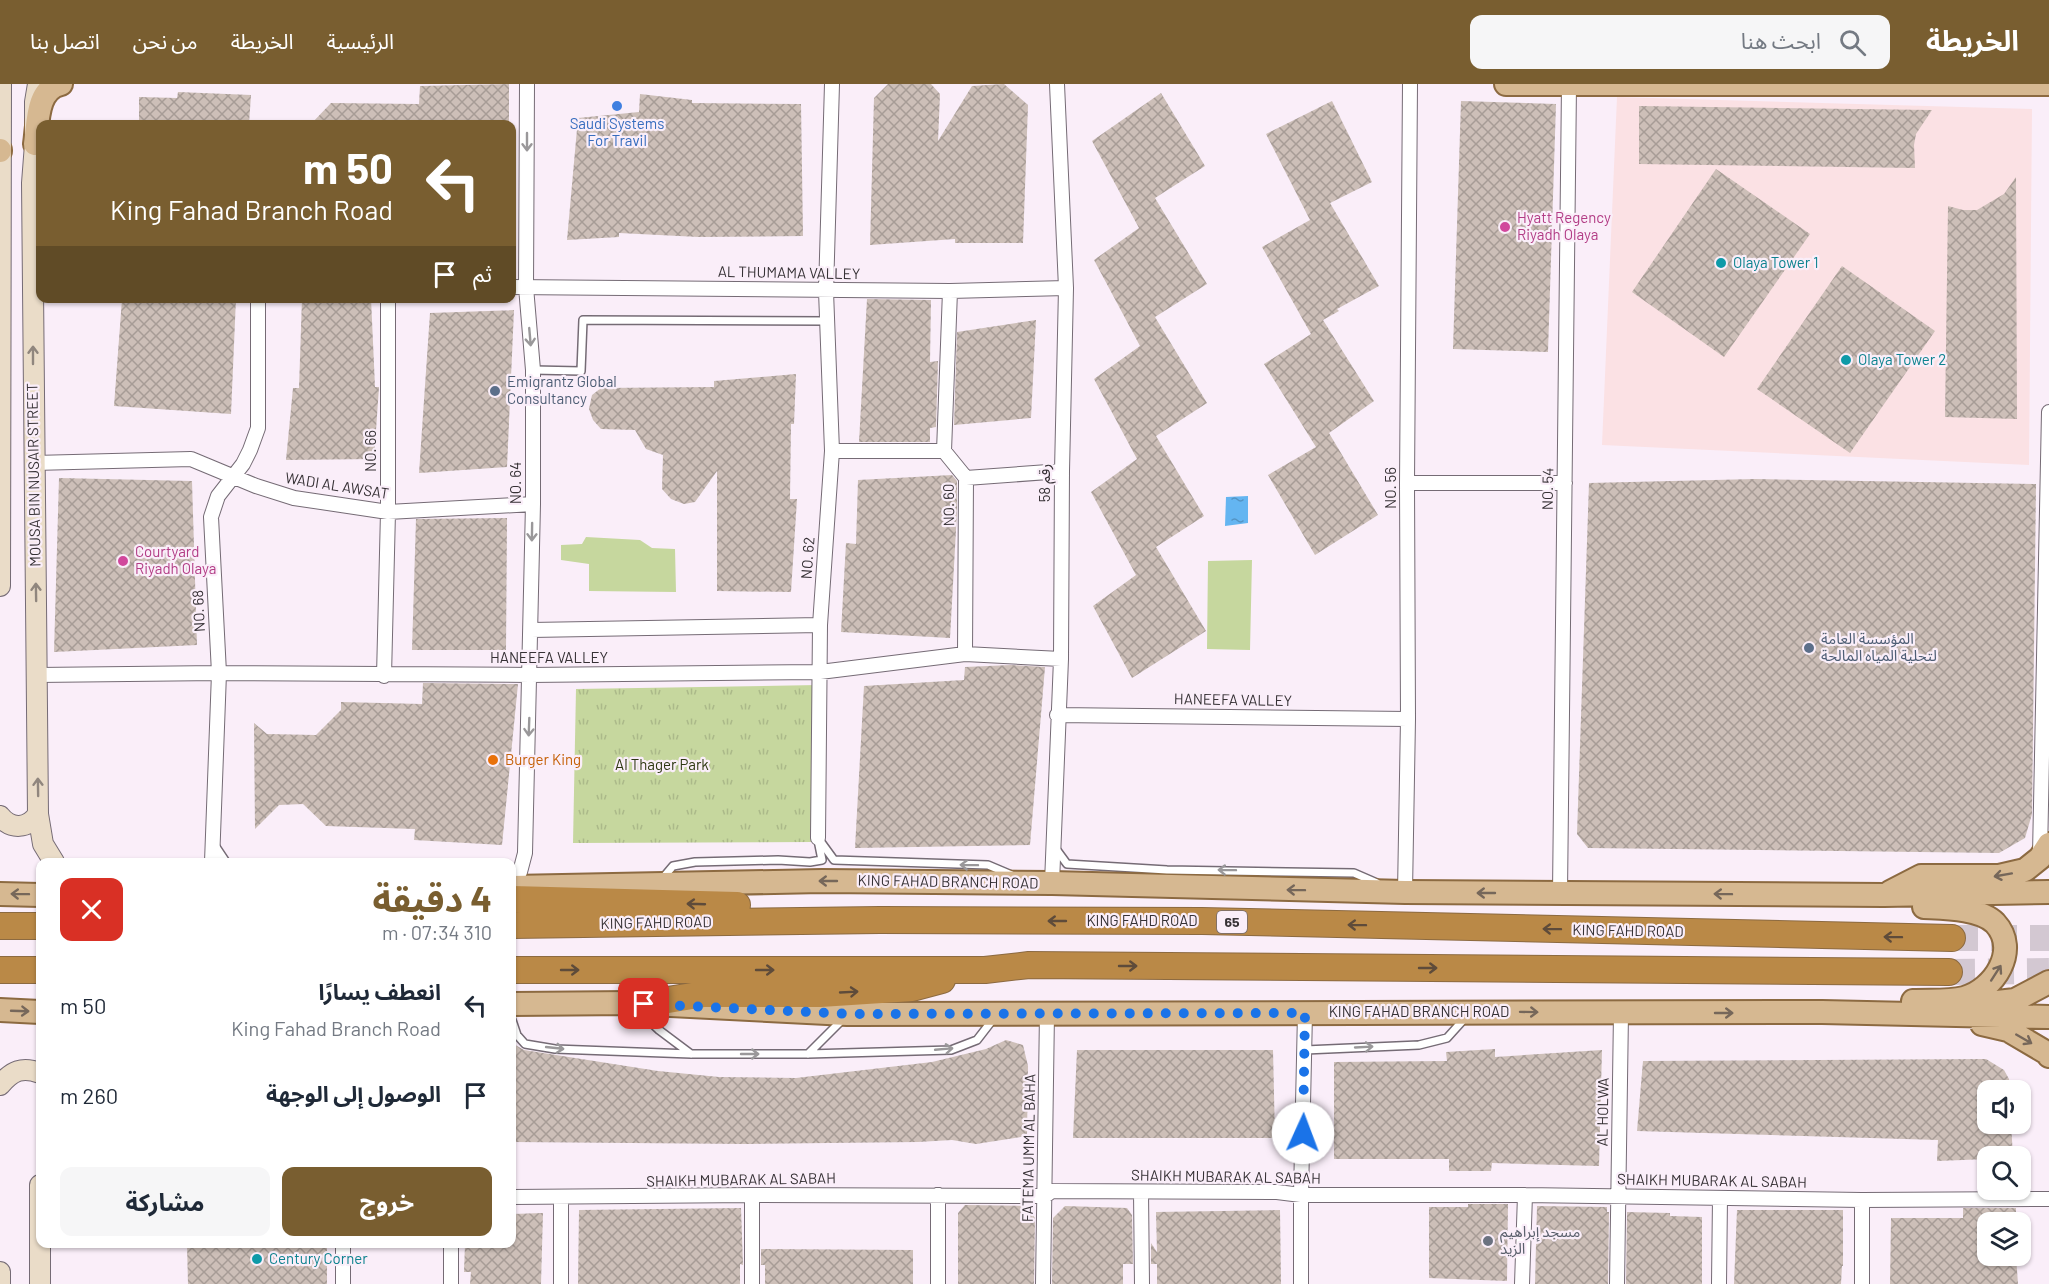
<!DOCTYPE html>
<html lang="ar">
<head>
<meta charset="utf-8">
<style>
  :root { --surface:#fff; --page:#f6f6f7; --text:#1f2937; --muted:#747a83; --accent:#795e30 }
  body { margin:0; font-family:Barlow,"Noto Sans Arabic",sans-serif; background:var(--page); color:var(--text); direction:rtl; height:100vh; display:flex; flex-direction:column; font-size:22px; white-space:nowrap }
  * { box-sizing:border-box; margin:0 }
  p { font-size:20px; color:var(--muted) }
  .icon { flex:none; width:33px; height:33px; fill:none; stroke:currentColor; stroke-width:2; stroke-linecap:round; stroke-linejoin:round }
  .map { position:relative; flex:1; overflow:hidden; direction:ltr }
  .sheet { position:absolute; left:36px; top:774px; width:480px; height:390px; display:flex; flex-direction:column; background:var(--surface); border-radius:12px; box-shadow:0 2px 4px #0004; direction:rtl }
  .sheet>* { flex:none }
  .banner { position:absolute; left:36px; top:36px; width:480px; height:183px; border-radius:12px; box-shadow:0 2px 4px #0004; direction:rtl; background:#795e30; color:#fff; overflow:hidden }
  .buttons { position:absolute; left:1977px; top:996px; display:grid; gap:12px }
  .buttons a { display:grid; place-items:center; width:54px; height:54px; border-radius:12px; background:var(--surface); box-shadow:0 2px 4px #0004; font-size:30px }
  .pin { position:absolute; display:grid; place-items:center; width:51px; height:51px; color:#fff; margin:-26px; border-radius:12px; box-shadow:0 3px 9px #0006 }
  .me { position:absolute; width:66px; margin:-33px; rotate:2deg; stroke-linejoin:round; filter:drop-shadow(0 0 4px #0008) }
  .turn { display:flex; align-items:center; gap:21px; height:126px; padding:0 24px; font-size:27px }
  .turn .icon { width:78px; height:78px; stroke-width:2.5 }
  .turn b { display:block; font-size:42px; line-height:51px }
  .then { display:flex; align-items:center; height:57px; padding:0 24px; background:#0003; gap:12px; font-size:22px }
  .round { display:grid; place-items:center; flex:none; width:63px; height:63px; border-radius:12px; background:var(--page) }
  .head { display:flex; align-items:center; justify-content:space-between; height:102px; padding:0 24px }
  h1 { font-size:36px; font-weight:700; line-height:45px; color:var(--accent) }
  .action { display:flex; gap:12px; margin-top:auto; padding:12px 24px }
  .action a { flex:1; height:69px; border-radius:12px; background:var(--accent); color:#fff; font-size:24px; font-weight:700; line-height:69px; text-align:center }
  .action a+a { background:var(--page); color:var(--text) }
  ul { padding:0; list-style:none }
  li { display:flex; align-items:center; gap:18px; height:90px; padding:0 24px }
  li div { flex:1 }
  li b { display:block; font-size:22px }
  li em { font-style:normal }
  header { display:flex; align-items:center; gap:36px; box-sizing:border-box; height:84px; padding:0 30px; background:var(--accent); color:#fff }
  header strong { font-size:28px }
  nav { display:flex; gap:33px; margin-inline-start:auto; font-size:21px }
  .search { width:420px; height:54px; background:var(--page); display:flex; align-items:center; gap:15px; box-sizing:border-box; padding:0 21px; border-radius:12px; color:var(--muted); font-size:22px }
  .map>svg:first-child { display:block }
</style>
</head>
<body>
<header>
<strong>الخريطة</strong>
<div class="search"><svg class="icon" aria-label="search" viewBox="0 0 24 24"><circle cx="10" cy="10" r="6"/><path d="M15 15l6 6"/></svg>ابحث هنا</div>
<nav><a>الرئيسية</a><a>الخريطة</a><a>من نحن</a><a>اتصل بنا</a></nav>
</header>
<div class="map">
<svg width="2049" height="1200" viewBox="0 0 2049 1200">
  <defs>
    <pattern id="park-tufts" width="24" height="20" patternUnits="userSpaceOnUse" patternTransform="scale(1.5)"><rect width="24" height="20" fill="#c6d79e"/><path d="M3 7l-1-3M5 7V3M7 7l1-3M15 17l-1-3M17 17v-4M19 17l1-3" fill="none" stroke="#abb989"/></pattern>
    <pattern id="water-ripples" width="26" height="14" patternUnits="userSpaceOnUse" patternTransform="scale(1.5)"><rect width="26" height="14" fill="#64b5f1"/><path d="M2 4q2-2 4 0t4 0M15 11q2-2 4 0t4 0" fill="none" stroke="#5394c4"/></pattern>
    <pattern id="building-cross-hatch" width="8" height="8" patternUnits="userSpaceOnUse" patternTransform="scale(1.5)"><rect width="8" height="8" fill="#cdbfb8"/><path d="M0 0l8 8M0 8l8-8" fill="none" stroke="#a79c96"/></pattern>
  </defs>
  <rect width="100%" height="100%" fill="#faeef9"/>
  <!-- commercial -->
  <path fill="#fbe1e4" d="M1617,13L2032,25L2029,381L1602,361Z"/>
  <!-- green -->
  <path fill="#c6d79e" d="M586,453L640,456L652,464L675,465L676,508L589,507V480L561,476V461L582,460Z
    M1252,476L1250,566L1207,565L1208,477Z"/>
  <!-- park -->
  <path fill="url(#park-tufts)" d="M818,601L814,758L573,759L576,605Z"/>
  <!-- water -->
  <path fill="url(#water-ripples)" d="M1248,412V439L1225,442L1226,413Z"/>
  <!-- building -->
  <path fill="url(#building-cross-hatch)" d="M509,0V40H311L331,19L419,20L420,2Z
    M888,0H931L940,10L938,57L972,2L1004,0L1028,21L1023,159H955V155L870,161L874,14Z
    M178,8L251,11L249,40H139V13L177,14Z
    M1161,9L1205,82L1155,114L1207,200L1155,233L1207,319L1156,352L1204,432L1156,463L1206,547L1132,594L1093,522L1136,491L1091,408L1137,375L1094,295L1140,262L1094,176L1139,144L1092,57Z
    M640,10L692,16V19L801,20L803,152L699,153L619,149V153L567,156L578,34L639,28Z
    M1332,17L1372,98L1330,119L1379,202L1337,225L1339,227L1323,236L1374,317L1329,349L1378,431L1315,471L1268,391L1316,363L1264,280L1311,250L1262,163L1310,136L1266,50Z
    M1461,17L1556,20L1548,268L1453,265Z
    M1639,22L1932,26L1916,50L1914,61L1915,84L1639,80Z
    M1716,85L1810,150L1724,273L1632,208Z
    M2016,93L2017,335L1945,333L1948,122L1963,126H1977L2004,110Z
    M1842,182L1935,247L1850,369L1757,305Z
    M236,214L231,330L114,322L122,215Z
    M302,214H371L375,303H379L374,375L286,376L293,304H299Z
    M867,215L931,216L930,278L938,277L936,343L930,344V358H859Z
    M514,226L507,383L419,389L430,229Z
    M1036,236L1031,334L954,341L957,248Z
    M796,290L794,340H791L790,415H797L791,508L717,507V387L695,418L684,420L671,415L662,405L663,371L646,365L635,346L601,345L593,336L589,325L592,311L601,304L714,303V297Z
    M952,391L957,397V428L950,554L841,548L846,459L856,460L858,396Z
    M59,394L192,397L197,561L54,568Z
    M1755,395L2036,400L2032,730L2025,754L1999,769L1588,764L1577,750L1589,399Z
    M507,434L506,566H412L416,435Z
    M1011,581L1045,583L1030,761L855,764L864,602L964,596L965,583Z
    M423,599L518,600L502,761L414,756L415,745L326,742L303,720L279,721L255,745L254,639L267,650L316,651L341,626V618L422,620Z
    M1006,956L1023,961L1028,982L1027,1052L976,1060L952,1056L918,1058L747,1060L512,1058V959L524,966L658,987L719,993L796,994L932,978L986,965Z
    M1495,965V973L1602,966L1599,1082L1492,1079L1491,1087H1449V1075H1334V978L1447,977L1446,968Z
    M1077,966H1273L1275,1054H1073Z
    M1986,975L2004,986L2009,995L2010,1006H1988V1040H2011L2013,1072H1988V1075L1937,1077L1938,1056L1637,1047L1643,977Z
    M1468,1120H1508L1507,1197L1429,1194V1123H1468Z
    M965,1121L1026,1122L1035,1134L1034,1200H958V1129Z
    M1065,1122L1127,1124L1132,1131L1133,1180H1123V1200H1052L1053,1134Z
    M1537,1122L1607,1123V1128H1609L1608,1200H1535Z
    M741,1124L743,1181L740,1180V1200H578L579,1126Z
    M1963,1124H2016V1138H1988V1172H2016L2018,1200H1890L1891,1134H1963Z
    M1280,1126L1281,1200H1157V1180H1151V1159L1157,1168L1156,1128Z
    M1737,1126H1843V1182H1842L1841,1200H1734Z
    M1627,1128L1670,1129V1132L1702,1133V1200H1626Z
    M543,1129L541,1200H470L471,1188H464L465,1160H512V1130Z
    M187,1160H327V1200H188Z
    M761,1165L913,1166V1200H765V1181H761Z"/>
  <g fill="none" stroke-linecap="round" stroke-linejoin="round">
    <!-- highway-tunnel -->
    <path stroke="#d3c8d2" stroke-width="26" stroke-dasharray="26 13" stroke-linecap="butt" d="M1952,854H2049
      M1949,888L2049,887"/>
    <!-- lane casing -->
    <g stroke="#756b75" stroke-width="10">
      <path id="lane" d="M533,286L581,287L583,236L829,237
        M818,754L834,776L988,781L1014,792
        M214,760L226,778
        M1056,765L1067,780L1167,786L1354,789L1377,799
        M662,795L673,782L695,778L778,776L810,778L822,776L818,756
        M639,927L659,946L691,970
        M512,936L517,951L525,960L555,965L691,970H808L951,966L977,956L994,934
        M1305,966L1419,961L1447,954L1466,933
        M808,970L842,936"/>
    </g>
    <!-- street casing -->
    <g stroke="#756b75" stroke-width="16">
      <path id="street" d="M512,203L950,207L1066,204
        M950,207L944,367L966,394L965,570
        M832,367H944
        M34,379L191,375L256,402L294,414L388,428L533,420
        M966,394L1062,387
        M1407,399H1565
        M531,546L820,541
        M37,591L219,589L530,591L820,588L965,570L1061,575
        M384,592L388,428V214
        M1057,631L1408,635
        M818,754L820,541L832,367L826,207L832,0
        M2040,770L2049,328
        M212,778L219,589L211,433L218,412L243,380L250,366L258,344V214
        M512,793L520,788L525,769L533,420V286L526,203L527,0
        M1052,799L1061,575L1062,387L1066,204L1057,0
        M1405,808L1408,635L1407,399L1410,0
        M1560,809L1569,1
        M1141,1108L1142,1200
        M752,1111V1200
        M512,1113L752,1111L1045,1112L1052,1107L1277,1108L1301,1111H1525L1862,1116L2049,1115
        M343,1160V1200
        M451,1200V1160
        M561,1200V1113
        M938,1200V1111
        M1043,1200L1047,929
        M1301,1200V1111L1305,929
        M1522,1200L1525,1111
        M1617,1200L1621,929
        M1719,1200L1720,1114
        M1862,1200V1116"/>
    </g>
    <!-- secondary casing -->
    <g stroke="#756b75" stroke-width="22">
      <path id="secondary" d="M38,0L35,18V60L32,99L38,730L43,760L54,778
        M0,502L1,0
        M0,732C11,746 28,745 38,730
        M0,1001C12,987 22,982 40,989
        M0,1188V1200
        M40,1200V1101"/>
    </g>
    <!-- primary casing -->
    <g stroke="#8c6a41" stroke-width="26">
      <path id="primary" d="M1506,0H2049
        M35,60C38,40 36,5 61,0
        M0,66V67
        M512,803L822,797L1052,799L1405,808L1884,811L2049,808
        M1890,808L1921,792H1999L2025,786L2040,774L2049,760
        M0,810L40,811
        M1913,917C1929,916 1948,918 1964,914C1994,906 2020,866 1995,839C1980,824 1943,824 1924,823
        M512,920L631,919L847,930L1822,928L2049,933
        M1980,920L2015,916L2049,898
        M0,926L40,928
        M1982,940L2008,946L2047,969L2049,972"/>
    </g>
    <!-- highway casing -->
    <g stroke="#8c6a41" stroke-width="28">
      <path id="highway" d="M512,815L737,821
        M512,841L880,836L1202,837L1952,854
        M0,842H40
        M0,886H40
        M512,886H985L1029,881L1949,888
        M644,920L704,910H820L912,904L942,896"/>
    </g>
    <!-- lane -->
    <use href="#lane" stroke="#fff" stroke-width="7"/>
    <!-- street -->
    <use href="#street" stroke="#fff" stroke-width="14"/>
    <!-- secondary -->
    <use href="#secondary" stroke="#eadcc8" stroke-width="20"/>
    <!-- primary -->
    <use href="#primary" stroke="#d6b891" stroke-width="22"/>
    <!-- highway -->
    <use href="#highway" stroke="#ba8947" stroke-width="26"/>
  </g>
  <!-- one-way arrows -->
  <defs><path id="oneway-shaft" d="M-6 0H5M1.5-3L5.5 0L1.5 3" fill="none" stroke-width="1.6" stroke-linecap="round" stroke-linejoin="round" transform="scale(1.5)"/></defs>
  <g stroke="#9a989a">
    <use href="#oneway-shaft" transform="translate(527 58) rotate(90)"/>
    <use href="#oneway-shaft" transform="translate(530 253) rotate(85)"/>
    <use href="#oneway-shaft" transform="translate(532 448) rotate(91)"/>
    <use href="#oneway-shaft" transform="translate(529 643) rotate(92)"/>
    <use href="#oneway-shaft" transform="translate(969 781) rotate(-179)"/>
    <use href="#oneway-shaft" transform="translate(1227 786) rotate(-179)"/>
    <use href="#oneway-shaft" transform="translate(1364 963) rotate(-3)"/>
    <use href="#oneway-shaft" transform="translate(555 964) rotate(6)"/>
    <use href="#oneway-shaft" transform="translate(944 965) rotate(-5)"/>
    <use href="#oneway-shaft" transform="translate(750 970)"/>
  </g>
  <g stroke="#90867e">
    <use href="#oneway-shaft" transform="translate(33 271) rotate(-90)"/>
    <use href="#oneway-shaft" transform="translate(36 508) rotate(-91)"/>
    <use href="#oneway-shaft" transform="translate(38 703) rotate(-91)"/>
  </g>
  <g stroke="#76675a">
    <use href="#oneway-shaft" transform="translate(2003 791) rotate(170)"/>
    <use href="#oneway-shaft" transform="translate(828 797) rotate(-180)"/>
    <use href="#oneway-shaft" transform="translate(1296 806) rotate(-179)"/>
    <use href="#oneway-shaft" transform="translate(1486 809) rotate(-180)"/>
    <use href="#oneway-shaft" transform="translate(20 810) rotate(-179)"/>
    <use href="#oneway-shaft" transform="translate(1723 810) rotate(-179)"/>
    <use href="#oneway-shaft" transform="translate(1996 889) rotate(-57)"/>
    <use href="#oneway-shaft" transform="translate(20 927) rotate(2)"/>
    <use href="#oneway-shaft" transform="translate(1529 928) rotate(1)"/>
    <use href="#oneway-shaft" transform="translate(1724 929)"/>
    <use href="#oneway-shaft" transform="translate(2024 955) rotate(30)"/>
  </g>
  <g stroke="#5e4b3a">
    <use href="#oneway-shaft" transform="translate(696 820) rotate(-178)"/>
    <use href="#oneway-shaft" transform="translate(1057 837) rotate(-180)"/>
    <use href="#oneway-shaft" transform="translate(1357 841) rotate(-179)"/>
    <use href="#oneway-shaft" transform="translate(1552 845) rotate(-179)"/>
    <use href="#oneway-shaft" transform="translate(1893 853) rotate(-179)"/>
    <use href="#oneway-shaft" transform="translate(1128 882)"/>
    <use href="#oneway-shaft" transform="translate(1428 884)"/>
    <use href="#oneway-shaft" transform="translate(570 886)"/>
    <use href="#oneway-shaft" transform="translate(765 886)"/>
    <use href="#oneway-shaft" transform="translate(849 908) rotate(-3)"/>
  </g>
  <g fill="none" stroke-linecap="round" stroke-linejoin="round">
    <!-- route -->
    <path stroke="#1a73e8" stroke-width="10" stroke-dasharray="0 18" d="M644,920L850,930L1305,929L1303,1049"/>
  </g>
  <!-- markers -->
  <circle fill="#3f7fe0" stroke="#faeef9" stroke-width="2" cx="617" cy="22" r="6"/>
  <g fill="#d1479c" stroke="#faeef9" stroke-width="2">
    <circle cx="1505" cy="143" r="6"/>
    <circle cx="123" cy="477" r="6"/>
  </g>
  <g fill="#0f9aa8" stroke="#faeef9" stroke-width="2">
    <circle cx="1721" cy="179" r="6"/>
    <circle cx="1846" cy="276" r="6"/>
    <circle cx="257" cy="1175" r="6"/>
  </g>
  <g fill="#5c6f8a" stroke="#faeef9" stroke-width="2">
    <circle cx="495" cy="307" r="6"/>
    <circle cx="1809" cy="564" r="6"/>
  </g>
  <circle fill="#e8710a" stroke="#faeef9" stroke-width="2" cx="493" cy="676" r="6"/>
  <circle fill="#6b7280" stroke="#faeef9" stroke-width="2" cx="1488" cy="1157" r="6"/>
  <g text-anchor="middle" stroke-width="4.5" stroke-linejoin="round" paint-order="stroke">
    <!-- shield labels -->
    <rect fill="#faeef9" stroke="#716a70" stroke-width="1.5" x="1217" y="827" width="30" height="22" rx="4.5"/>
    <g font-size="14" font-weight="bold" fill="#363135">
      <text x="1232" y="843">65</text>
    </g>
    <!-- shop labels -->
    <g font-size="15" fill="#366cbe" stroke="#faeef9">
      <text x="617" y="45">Saudi Systems<tspan x="617" dy="17">For Travil</tspan></text>
    </g>
    <!-- hotel labels -->
    <g font-size="15" fill="#b23c85" stroke="#faeef9" text-anchor="start">
      <text x="1517" y="139">Hyatt Regency<tspan x="1517" dy="17">Riyadh Olaya</tspan></text>
      <text x="135" y="473">Courtyard<tspan x="135" dy="17">Riyadh Olaya</tspan></text>
    </g>
    <!-- culture labels -->
    <g font-size="15" fill="#0d838f" stroke="#faeef9" text-anchor="start">
      <text x="1733" y="184">Olaya Tower 1</text>
      <text x="1858" y="281">Olaya Tower 2</text>
      <text x="269" y="1180">Century Corner</text>
    </g>
    <!-- street labels -->
    <g font-size="15" fill="#363135" stroke="#faeef9">
      <text transform="translate(789 189) rotate(1)" y="5">AL THUMAMA VALLEY</text>
      <text transform="translate(371 367) rotate(-90)" y="5">NO. 66</text>
      <text transform="translate(34 391) rotate(-91)" y="5">MOUSA BIN NUSAIR STREET</text>
      <text transform="translate(516 399) rotate(-90)" y="5">NO. 64</text>
      <text transform="translate(1045 399) rotate(-90)" y="5">رقم 58</text>
      <text transform="translate(337 402) rotate(9)" y="5">WADI AL AWSAT</text>
      <text transform="translate(1391 404) rotate(-90)" y="5">NO. 56</text>
      <text transform="translate(1548 405) rotate(-89)" y="5">NO. 54</text>
      <text transform="translate(949 421) rotate(-91)" y="5">NO. 60</text>
      <text transform="translate(808 474) rotate(-86)" y="5">NO. 62</text>
      <text transform="translate(199 527) rotate(-93)" y="5">NO. 68</text>
      <text x="549" y="579">HANEEFA VALLEY</text>
      <text transform="translate(1233 616) rotate(1)" y="5">HANEEFA VALLEY</text>
      <text transform="translate(948 798) rotate(1)" y="5">KING FAHAD BRANCH ROAD</text>
      <text x="1142" y="842">KING FAHD ROAD</text>
      <text transform="translate(656 839) rotate(-1)" y="5">KING FAHD ROAD</text>
      <text transform="translate(1628 847) rotate(1)" y="5">KING FAHD ROAD</text>
      <text x="1419" y="933">KING FAHAD BRANCH ROAD</text>
      <text transform="translate(1603 1028) rotate(-89)" y="5">AL HOLWA</text>
      <text transform="translate(1029 1064) rotate(-89)" y="5">FATEMA UMM AL BAHA</text>
      <text transform="translate(1226 1093) rotate(1)" y="5">SHAIKH MUBARAK AL SABAH</text>
      <text transform="translate(741 1096) rotate(-1)" y="5">SHAIKH MUBARAK AL SABAH</text>
      <text transform="translate(1712 1097) rotate(1)" y="5">SHAIKH MUBARAK AL SABAH</text>
    </g>
    <!-- service labels -->
    <g font-size="15" fill="#4e5e75" stroke="#faeef9" text-anchor="start">
      <text x="507" y="303">Emigrantz Global<tspan x="507" dy="17">Consultancy</tspan></text>
      <text x="1821" y="560">المؤسسة العامة<tspan x="1821" dy="17">لتحلية المياه المالحة</tspan></text>
    </g>
    <!-- food labels -->
    <g font-size="15" fill="#c56008" stroke="#faeef9" text-anchor="start">
      <text x="505" y="681">Burger King</text>
    </g>
    <!-- park labels -->
    <g font-size="15" fill="#2e3812" stroke="#faeef9">
      <text x="662" y="686">Al Thager Park</text>
    </g>
    <!-- worship labels -->
    <g font-size="15" fill="#5b616d" stroke="#faeef9" text-anchor="start">
      <text x="1500" y="1153">مسجد إبراهيم<tspan x="1500" dy="17">الزيد</tspan></text>
    </g>
  </g>
</svg>
<div class="buttons">
<a><svg class="icon" aria-label="sound" viewBox="0 0 24 24"><path d="M4 9h4l5-4v14l-5-4H4zM17 9q2 3 0 6"/></svg></a>
<a><svg class="icon" aria-label="search" viewBox="0 0 24 24"><circle cx="10" cy="10" r="6"/><path d="M15 15l6 6"/></svg></a>
<a><svg class="icon" aria-label="layers" viewBox="0 0 24 24"><path d="M12 4l9 5-9 5-9-5zM3 14l9 5 9-5"/></svg></a>
</div>
<div class="pin" style="left:644px;top:920px;background:#d93025"><svg class="icon" aria-label="arrive" viewBox="0 0 24 24"><path d="M6 21V4h12l-3 4 3 4H6"/></svg></div>
<svg class="me" style="left:1303px;top:1049px" viewBox="-20 -20 40 40"><circle r="19" fill="#fff"/><path d="M0-13L10 11 0 6-10 11z" fill="#1a73e8"/></svg>
<div class="banner">
<div class="turn"><svg class="icon" aria-label="left" viewBox="0 0 24 24"><path d="M17 20v-9H6M10 6l-5 5 5 5"/></svg><div><b>50 m</b>King Fahad Branch Road</div></div>
<div class="then">ثم<svg class="icon" aria-label="arrive" viewBox="0 0 24 24"><path d="M6 21V4h12l-3 4 3 4H6"/></svg></div>
</div>
<section class="sheet">
<div class="head"><div><h1>4 دقيقة</h1><p>310 m · 07:34</p></div><a class="round" style="background:#d93025;color:#fff"><svg class="icon" aria-label="close" viewBox="0 0 24 24"><path d="M6 6l12 12M18 6L6 18"/></svg></a></div>
<ul>
<li><svg class="icon" aria-label="left" viewBox="0 0 24 24"><path d="M17 20v-9H6M10 6l-5 5 5 5"/></svg><div><b>انعطف يسارًا</b><p>King Fahad Branch Road</p></div><em>50 m</em></li>
<li><svg class="icon" aria-label="arrive" viewBox="0 0 24 24"><path d="M6 21V4h12l-3 4 3 4H6"/></svg><div><b>الوصول إلى الوجهة</b></div><em>260 m</em></li>
</ul>
<div class="action"><a>خروج</a><a>مشاركة</a></div>
</section>
</div>
</body>
</html>
